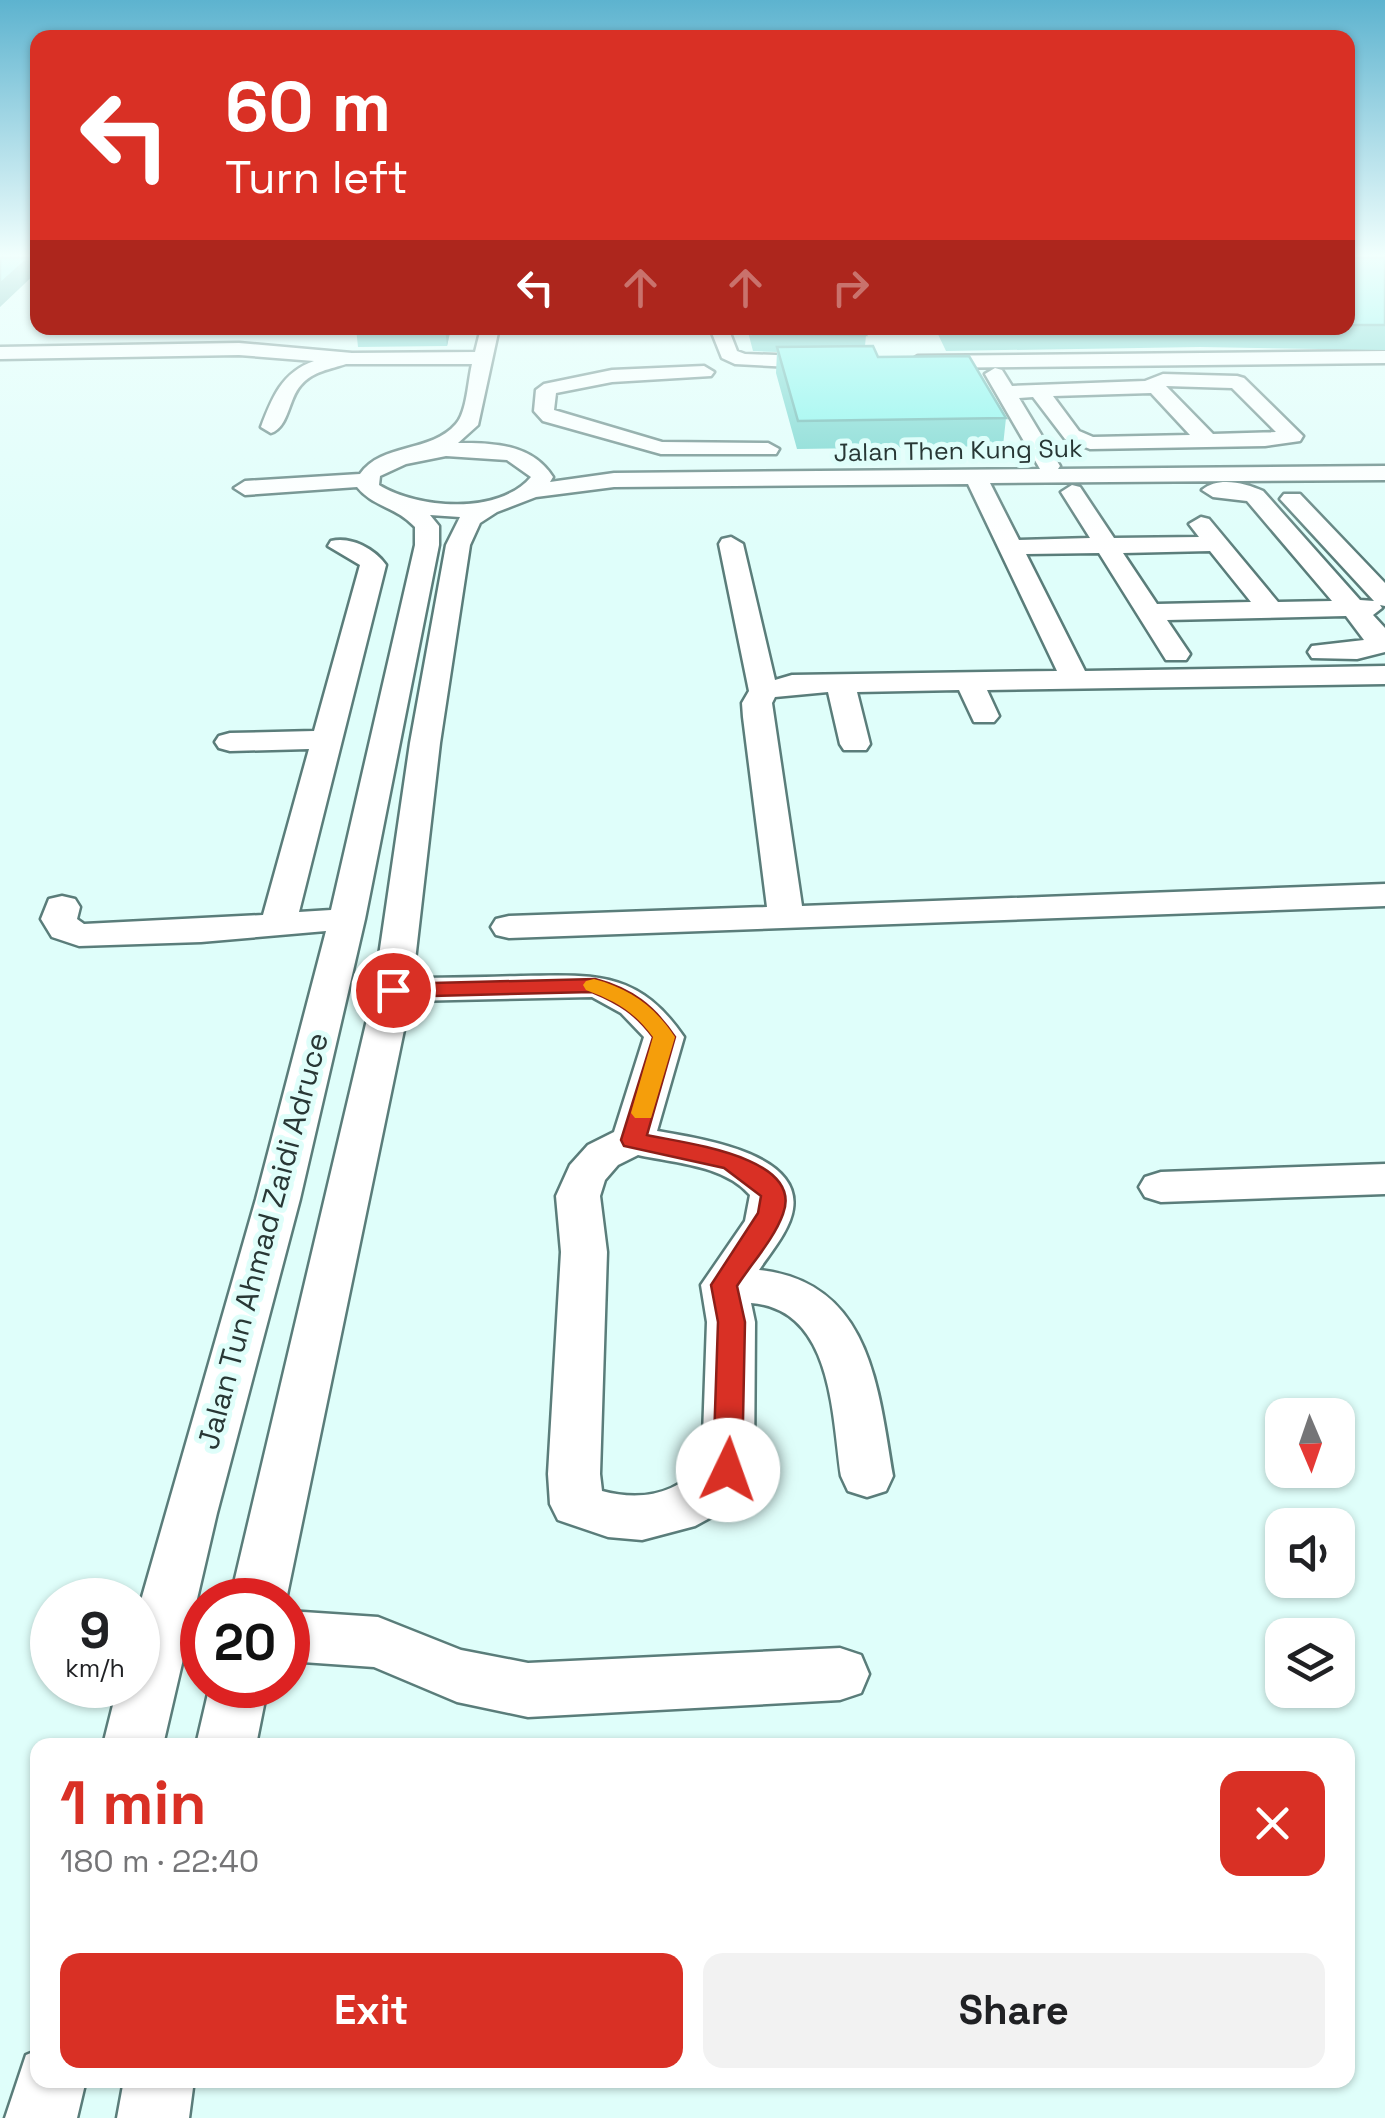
<!DOCTYPE html>
<html lang="en">
<head>
<meta charset="utf-8">
<style>
  :root { --surface:#fff; --page:#f2f2f2; --text:#202124; --muted:#757577; --accent:#d93025 }
  body { margin:0; font-family:"Space Grotesk",sans-serif; background:var(--page); color:var(--text); height:100vh; display:flex; flex-direction:column; font-size:38px; white-space:nowrap }
  * { box-sizing:border-box; margin:0 }
  p { font-size:32px; color:var(--muted) }
  .icon { flex:none; width:55px; height:55px; fill:none; stroke:currentColor; stroke-width:2; stroke-linecap:round; stroke-linejoin:round }
  .map { position:relative; flex:1; overflow:hidden }
  .sheet { position:absolute; left:30px; top:1738px; width:1325px; height:350px; display:flex; flex-direction:column; background:var(--surface); border-radius:20px; box-shadow:0 2px 8px #0004 }
  .sheet>* { flex:none }
  .banner { position:absolute; left:30px; top:30px; width:1325px; height:305px; border-radius:20px; box-shadow:0 2px 8px #0004; background:#d93025; color:#fff; overflow:hidden }
  .needle { width:65px; rotate:178deg }
  .controls { position:absolute; left:1265px; top:1398px; display:grid; gap:20px }
  .controls a { display:grid; place-items:center; width:90px; height:90px; border-radius:20px; background:var(--surface); box-shadow:0 2px 8px #0004; font-size:50px }
  .speed { position:absolute; left:30px; top:1578px; display:flex; gap:20px; font-size:50px; font-weight:700; text-align:center }
  .speed>* { display:grid; place-content:center; width:130px; height:130px; border-radius:50%; background:var(--surface); box-shadow:0 2px 8px #0004; line-height:1 }
  .speed small { font-size:25px; font-weight:400 }
  .speed .limit { border:15px solid #d22; background:#fff; color:#111 }
  .pin { position:absolute; display:grid; place-items:center; width:85px; height:85px; color:#fff; margin:-42px; border:5px solid #fff; border-radius:50%; box-shadow:0 2px 10px #0007 }
  .me { position:absolute; width:110px; margin:-55px; rotate:3deg; stroke-linejoin:round; filter:drop-shadow(0 0 8px #0008) }
  .turn { display:flex; align-items:center; gap:35px; height:210px; padding:0 30px; font-size:45px }
  .turn .icon { width:130px; height:130px; stroke-width:2.5 }
  .turn b { display:block; font-size:70px; line-height:85px }
  .lanes { display:flex; align-items:center; height:95px; padding:0 30px; background:#0003; justify-content:center; gap:50px; direction:ltr }
  .lanes .off { opacity:.35 }
  .round { display:grid; place-items:center; flex:none; width:105px; height:105px; border-radius:20px; background:var(--page) }
  .headline { display:flex; align-items:center; justify-content:space-between; height:170px; padding:0 30px }
  h1 { font-size:60px; font-weight:700; line-height:75px; color:var(--accent) }
  .action { display:flex; gap:20px; margin-top:auto; padding:20px 30px }
  .action a { flex:1; height:115px; border-radius:20px; background:var(--accent); color:#fff; font-size:40px; font-weight:700; line-height:115px; text-align:center }
  .action a+a { background:var(--page); color:var(--text) }
  .map>svg:first-child { display:block }
</style>
</head>
<body>
<div class="map">
<svg width="1385" height="2118" viewBox="0 0 1385 2118">
  <rect width="100%" height="100%" fill="#dffefa"/>
  <g fill="none" stroke-linecap="round" stroke-linejoin="round">
    <!-- minor casing -->
    <g stroke="#5a7d7a" stroke-width="5">
      <path id="minor" d="M481,328H499L478,425L458,443C495,443 532,444 553,477L550,482L614,473L1040,469L985,374L995,368L1002,370L1012,386L1145,381L1163,374L1237,376L1244,378L1303,436L1300,441L1265,446L1090,449L1065,439L1033,397L1019,398L1060,466L1058,469L1385,466V480L990,483L1019,540L1090,538L1061,492L1072,485L1080,487L1114,538L1199,537L1189,524L1201,517L1209,519L1278,602L1332,601L1247,501L1213,497L1202,490C1218,476 1245,483 1263,491L1360,600L1374,601L1280,499L1284,494H1300L1385,583V606L1380,605L1382,608L1373,615L1385,628V652L1357,659L1312,658L1308,652L1312,646L1364,640L1346,616L1167,620L1190,654L1186,660H1166L1099,553L1026,554L1085,671L1385,666V684L987,690L999,716L994,722H974L959,690L857,692L870,744L866,750H844L840,744L828,692L775,697L772,703L802,906L1385,884V906L509,938L496,935L491,927L496,919L509,916L767,907L743,717L742,703L749,691L719,544L722,539L731,537L743,544L775,680L792,675L1057,671L968,484L614,487L536,497L497,512L480,523L470,545L440,743L413,978C449,978 485,977 521,976C595,975 638,970 684,1037L657,1131C696,1138 802,1152 793,1209C790,1230 771,1252 759,1270C870,1282 878,1386 893,1476L886,1491L867,1497L848,1491L841,1476C832,1415 833,1309 751,1303L755,1322L754,1471L728,1508L695,1526L642,1540L608,1537L558,1520L550,1504L548,1474L561,1252L556,1196L570,1165L588,1145L614,1132L644,1037L621,1013L592,997L410,1001L286,1600H230L374,990L410,743L446,545L460,517L430,515L439,526V545L365,919L300,1199L217,1513L163,1745H103L118,1685H138V1611L256,1199L326,931L201,942L79,946L52,937L41,919L49,899L62,896L75,899L80,907L77,919L84,924L263,915L309,749L230,751L219,748L215,742L219,736L230,733L314,731L360,565L328,546L331,541C351,536 375,549 386,565L299,912L331,910L415,545V527C395,506 373,507 357,487L245,495L234,488L245,481L360,474C381,443 431,453 456,424C467,412 468,380 472,364H346C331,369 313,371 301,385C288,399 289,427 271,433L261,427C272,398 282,372 314,361L239,355L0,359V347L239,343L352,353L475,352ZM1166,386L1232,388L1276,432L1213,434ZM1151,393L1190,435L1093,437L1079,431L1053,396ZM446,456L507,460L531,477C499,515 418,509 379,485L380,476L406,464ZM1210,551L1251,602L1157,604L1123,553ZM638,1155C674,1163 724,1165 750,1195L745,1221L701,1285L707,1322L702,1464C676,1495 640,1501 602,1491L600,1474L607,1252L600,1196L605,1180L618,1165Z
        M710,328H728L737,351L745,354L830,357L840,363L830,369L735,364L722,358Z
        M1385,351V363L918,368L908,362L918,356Z
        M704,366L714,372L711,376L612,382L556,393L554,410L662,442L768,443L779,449L776,454H661L543,421L534,411L536,390L544,384L612,370Z
        M1385,1164V1194L1161,1202L1145,1197L1139,1187L1145,1177L1161,1172Z
        M288,1611L378,1617L461,1650L528,1663L840,1648L861,1655L869,1674L861,1693L840,1700L528,1717L457,1702L374,1667L288,1661Z
        M210,1685H268L256,1745H196Z
        M38,2050V2080H86L77,2118H5L26,2055Z
        M124,2080H194L189,2118H117Z"/>
    </g>
    <!-- minor -->
    <use href="#minor" fill="#fff" fill-rule="evenodd"/>
  </g>
  <!-- wall -->
  <path fill="#68d1c9" d="M1348,258H1385V350L1200,347L946,351L935,328H1348Z
    M356,328H451L447,346L358,347Z
    M747,328H863L866,335L865,346L878,357L1006,418L1003,446L797,449L776,373L777,352L753,351Z"/>
  <!-- shaded-wall -->
  <path fill="#55aaa4" d="M29,258H38V271L0,307V284Z
    M445,328H451L447,346Z"/>
  <!-- building -->
  <path fill="#79f3ea" stroke="#55aaa4" stroke-width="2.5" d="M0,258H29L0,284Z
    M1348,258H1385V325H1348Z
    M752,328H863L866,335L753,334Z
    M873,346L878,357L969,356L1006,418L798,421L777,347Z"/>
  <!-- sky -->
  <linearGradient id="sky" x2="0" y2="1"><stop stop-color="#5db3cf"/><stop offset="0.46" stop-color="#f1fffd"/><stop offset="1" stop-color="#f1fffd" stop-opacity="0"/></linearGradient>
  <rect width="1385" height="555" fill="url(#sky)"/>
  <!-- route -->
  <path fill="#d93025" stroke="#8d1f18" stroke-width="2.5" d="M595,979C632,989 654,1006 675,1037L647,1135C682,1143 805,1156 783,1214C774,1239 752,1263 737,1286L745,1322L742,1470L738,1479L728,1483L717,1479L713,1470L718,1322L711,1285L758,1213L761,1196L724,1168L624,1146L621,1140L653,1037C636,1014 619,1003 592,992L393,997L382,990L393,984Z"/>
  <!-- slow -->
  <path fill="#f59e0b" d="M594,979C631,989 654,1006 675,1037L651,1118H635L631,1113L653,1037C634,1011 615,1001 586,990L583,985L586,981Z"/>
  <g text-anchor="middle" stroke-width="10" stroke-linejoin="round" paint-order="stroke">
    <!-- far-street labels -->
    <g font-size="25" fill="#283735" stroke="#dffefa">
      <text transform="translate(958 450) rotate(-1)" y="9">Jalan Then Kung Suk</text>
    </g>
    <!-- street labels -->
    <g font-size="30" fill="#283735" stroke="#dffefa">
      <text transform="translate(263 1241) rotate(-75)" y="10">Jalan Tun Ahmad Zaidi Adruce</text>
    </g>
  </g>
</svg>
<div class="controls">
<a><svg class="needle" viewBox="-14 -14 28 28"><path d="M0-13l5 13h-10z" fill="#e53935"/><path d="M0 13l5-13h-10z" fill="#757577"/></svg></a>
<a><svg class="icon" aria-label="sound" viewBox="0 0 24 24"><path d="M4 9h4l5-4v14l-5-4H4zM17 9q2 3 0 6"/></svg></a>
<a><svg class="icon" aria-label="layers" viewBox="0 0 24 24"><path d="M12 4l9 5-9 5-9-5zM3 14l9 5 9-5"/></svg></a>
</div>
<div class="speed"><div>9<small>km/h</small></div><div class="limit">20</div></div>
<div class="pin" style="left:393px;top:990px;background:#d93025"><svg class="icon" aria-label="arrive" viewBox="0 0 24 24"><path d="M6 21V4h12l-3 4 3 4H6"/></svg></div>
<svg class="me" style="left:728px;top:1470px" viewBox="-20 -20 40 40"><circle r="19" fill="#fff"/><path d="M0-13L10 11 0 6-10 11z" fill="#d93025"/></svg>
<div class="banner">
<div class="turn"><svg class="icon" aria-label="left" viewBox="0 0 24 24"><path d="M17 20v-9H6M10 6l-5 5 5 5"/></svg><div><b>60 m</b>Turn left</div></div>
<div class="lanes"><svg class="icon" aria-label="left" viewBox="0 0 24 24"><path d="M17 20v-9H6M10 6l-5 5 5 5"/></svg><svg class="icon off" aria-label="ahead" viewBox="0 0 24 24"><path d="M12 20V5M6 11l6-6 6 6"/></svg><svg class="icon off" aria-label="ahead" viewBox="0 0 24 24"><path d="M12 20V5M6 11l6-6 6 6"/></svg><svg class="icon off" aria-label="right" viewBox="0 0 24 24"><path d="M7 20v-9h11M14 6l5 5-5 5"/></svg></div>
</div>
<section class="sheet">
<div class="headline"><div><h1>1 min</h1><p>180 m · 22:40</p></div><a class="round" style="background:#d93025;color:#fff"><svg class="icon" aria-label="close" viewBox="0 0 24 24"><path d="M6 6l12 12M18 6L6 18"/></svg></a></div>
<div class="action"><a>Exit</a><a>Share</a></div>
</section>
</div>
</body>
</html>
